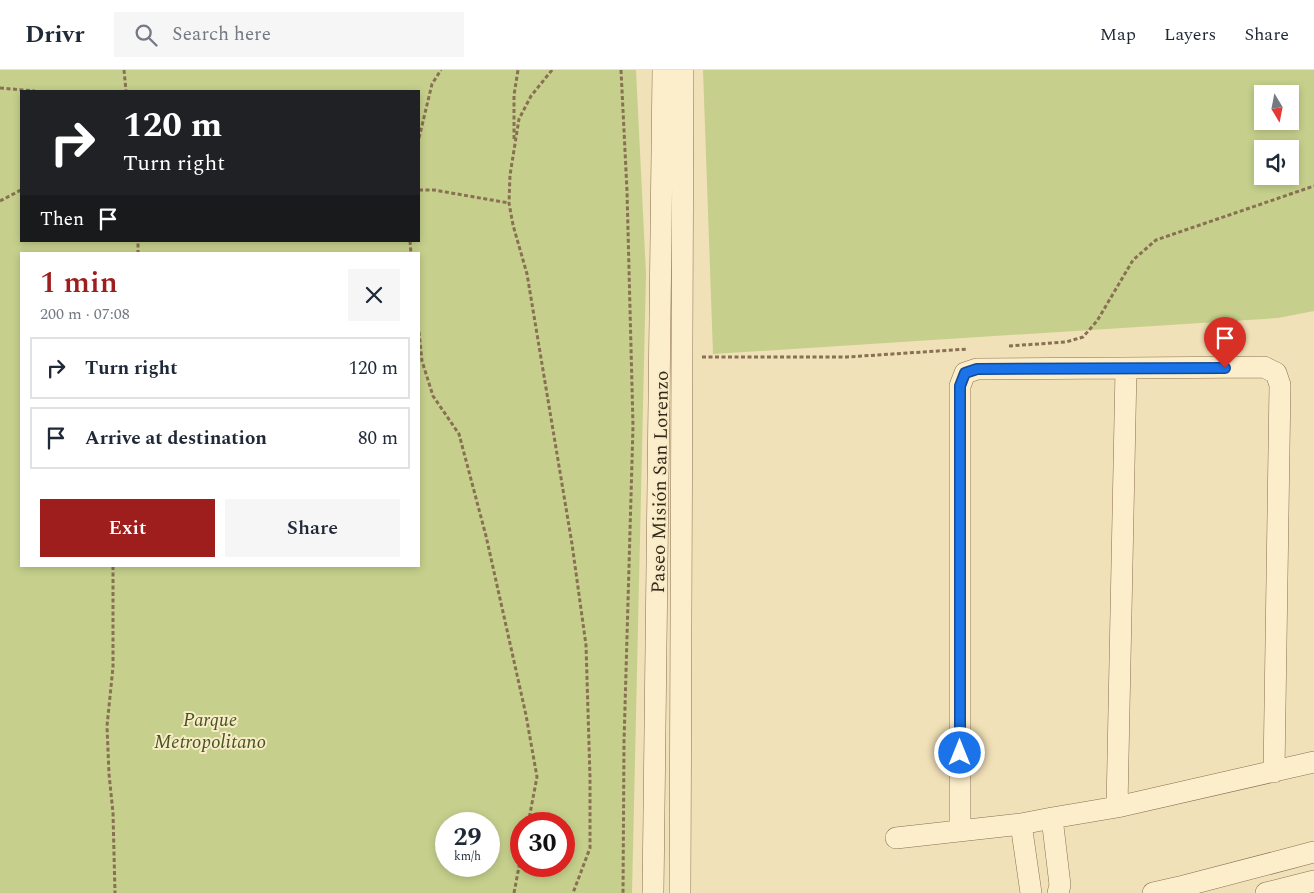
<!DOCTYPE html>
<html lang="en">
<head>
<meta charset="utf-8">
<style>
  :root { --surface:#fff; --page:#f6f6f7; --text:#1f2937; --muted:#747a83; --line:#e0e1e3; --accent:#9d1e1d }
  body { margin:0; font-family:Spectral,serif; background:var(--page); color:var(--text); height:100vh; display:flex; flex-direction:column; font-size:19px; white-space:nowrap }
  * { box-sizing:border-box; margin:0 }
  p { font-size:16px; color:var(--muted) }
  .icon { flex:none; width:28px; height:28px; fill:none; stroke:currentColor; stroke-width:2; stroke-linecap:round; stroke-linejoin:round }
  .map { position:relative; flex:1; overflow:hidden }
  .side { position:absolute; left:20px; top:182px; width:400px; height:315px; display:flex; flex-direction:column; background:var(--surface); border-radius:0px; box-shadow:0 2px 8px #0003 }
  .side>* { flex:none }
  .guide { position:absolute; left:20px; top:20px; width:400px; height:152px; border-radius:0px; box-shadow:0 2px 8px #0003; background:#202124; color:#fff; overflow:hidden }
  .needle { width:32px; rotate:170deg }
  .buttons { position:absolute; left:1254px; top:15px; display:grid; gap:10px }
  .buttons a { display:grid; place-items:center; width:45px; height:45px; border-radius:0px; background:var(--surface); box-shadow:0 2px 8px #0003; font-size:25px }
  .speed { position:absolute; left:435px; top:742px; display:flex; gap:10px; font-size:25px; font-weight:700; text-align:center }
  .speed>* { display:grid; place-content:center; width:65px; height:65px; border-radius:50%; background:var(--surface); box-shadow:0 2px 8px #0003; line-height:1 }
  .speed small { font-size:12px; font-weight:400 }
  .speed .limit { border:8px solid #d22; background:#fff; color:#111 }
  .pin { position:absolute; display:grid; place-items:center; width:42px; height:42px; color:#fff; margin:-51px -21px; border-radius:50% 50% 50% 0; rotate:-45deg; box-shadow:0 0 5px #0007 }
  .pin .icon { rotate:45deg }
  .me { position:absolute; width:55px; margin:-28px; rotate:0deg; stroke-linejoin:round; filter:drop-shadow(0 0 4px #0008) }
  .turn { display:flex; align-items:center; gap:18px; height:105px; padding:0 20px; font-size:22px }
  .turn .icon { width:65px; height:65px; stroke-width:2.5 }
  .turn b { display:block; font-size:35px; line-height:42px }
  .then { display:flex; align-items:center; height:48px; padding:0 20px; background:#0003; gap:10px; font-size:19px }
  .round { display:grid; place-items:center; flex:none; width:52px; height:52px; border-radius:0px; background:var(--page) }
  .head { display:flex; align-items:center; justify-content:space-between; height:85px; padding:0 20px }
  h1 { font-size:30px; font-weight:600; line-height:38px; color:var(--accent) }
  .button { display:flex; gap:10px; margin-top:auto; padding:10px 20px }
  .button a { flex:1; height:58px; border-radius:0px; background:var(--accent); color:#fff; font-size:20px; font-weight:600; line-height:58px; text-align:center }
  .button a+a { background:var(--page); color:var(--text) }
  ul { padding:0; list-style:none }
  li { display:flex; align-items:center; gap:15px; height:62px; margin:0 10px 8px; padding:0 10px; border:2px solid var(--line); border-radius:0px }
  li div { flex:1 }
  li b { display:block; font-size:19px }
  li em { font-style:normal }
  header { display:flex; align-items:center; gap:30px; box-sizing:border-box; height:70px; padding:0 25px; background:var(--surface); border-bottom:1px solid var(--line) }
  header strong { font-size:24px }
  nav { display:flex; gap:28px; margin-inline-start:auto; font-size:18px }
  .search { width:350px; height:45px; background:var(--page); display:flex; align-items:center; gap:12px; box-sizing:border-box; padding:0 18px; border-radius:0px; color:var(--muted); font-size:19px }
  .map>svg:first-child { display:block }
</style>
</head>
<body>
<header>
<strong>Drivr</strong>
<div class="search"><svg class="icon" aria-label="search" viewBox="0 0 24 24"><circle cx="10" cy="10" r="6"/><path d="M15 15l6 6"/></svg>Search here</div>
<nav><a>Map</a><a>Layers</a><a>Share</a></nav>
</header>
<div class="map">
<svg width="1314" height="823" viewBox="0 0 1314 823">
  <rect width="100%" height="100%" fill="#f1e1b8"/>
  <!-- green -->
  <path fill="#c6d08c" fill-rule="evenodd" d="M0,0H636L646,204L632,823H0ZM21,21H419V171H21ZM21,184H419V496H21ZM446,754H489V796H446ZM521,754H564V796H521Z
    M703,0H1314V241L1278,248L713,284ZM1262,24H1290V51H1262ZM1262,79H1290V106H1262Z"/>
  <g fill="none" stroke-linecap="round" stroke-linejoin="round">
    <!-- minor casing -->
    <g stroke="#887052" stroke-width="22">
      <path id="minor" d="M1117,737L1126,299
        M1052,748L1060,815L1058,823
        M1021,754L1031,823
        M960,760V316L965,303L977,299L1264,297L1276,303L1280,315L1274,702
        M896,768L1021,754L1052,748L1117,737L1314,692
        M653,823L663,0
        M680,823L683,0
        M1153,823L1184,816L1314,782
        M1266,823L1314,811"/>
    </g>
    <!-- path -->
    <path stroke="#887052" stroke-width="3" stroke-dasharray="4 2.5" stroke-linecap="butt" d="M124,0L126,21
      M552,0L531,26L519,49L510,105L509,133L513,155L527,204L572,474L586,575L590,707V778L573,823
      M621,0L627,121L633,356L624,672L623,823
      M0,18L35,21
      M419,68L432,14L441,0
      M514,69V25L518,0
      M419,120H434L509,133
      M0,131L21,120
      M410,171L411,184
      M138,184V171
      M419,262L422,291L433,326L459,364L486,466L526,645L537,707L528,754
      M1009,276L1066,272L1083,267L1097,251L1133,190L1156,170L1314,116
      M702,287H847L968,279
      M113,496V597L107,656L109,704L113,743L115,823
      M514,823L521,786"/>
    <!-- minor -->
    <use href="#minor" stroke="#fceecb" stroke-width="21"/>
  </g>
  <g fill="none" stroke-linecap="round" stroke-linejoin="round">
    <!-- route casing -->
    <g stroke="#114b97" stroke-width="12">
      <path id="route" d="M960,683V316L965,303L977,299L1225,298"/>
    </g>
    <!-- route -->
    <use href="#route" stroke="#1a73e8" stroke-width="9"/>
  </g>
  <g text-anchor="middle" stroke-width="4" stroke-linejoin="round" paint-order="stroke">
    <!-- street labels -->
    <g font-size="19" fill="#362719" stroke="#f8ebc8">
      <text transform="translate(659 412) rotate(-89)" y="7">Paseo Misión San Lorenzo</text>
    </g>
    <!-- park labels -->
    <g font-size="19" font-style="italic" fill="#45541d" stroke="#f8ebc8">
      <text x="210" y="656">Parque<tspan x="210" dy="22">Metropolitano</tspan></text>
    </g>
  </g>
</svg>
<div class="buttons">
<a><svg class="needle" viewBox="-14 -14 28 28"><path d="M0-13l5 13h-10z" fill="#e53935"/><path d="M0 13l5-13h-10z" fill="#747a83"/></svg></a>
<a><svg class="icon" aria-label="sound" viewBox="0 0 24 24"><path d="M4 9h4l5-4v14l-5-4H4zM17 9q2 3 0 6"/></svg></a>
</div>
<div class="speed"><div>29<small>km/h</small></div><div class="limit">30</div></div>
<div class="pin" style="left:1225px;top:298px;background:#d93025"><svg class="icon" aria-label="arrive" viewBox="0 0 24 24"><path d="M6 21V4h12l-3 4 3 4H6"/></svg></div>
<svg class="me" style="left:960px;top:683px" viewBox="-20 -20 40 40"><circle r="17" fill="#1a73e8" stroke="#fff" stroke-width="3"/><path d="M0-11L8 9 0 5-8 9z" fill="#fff"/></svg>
<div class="guide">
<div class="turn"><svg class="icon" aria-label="right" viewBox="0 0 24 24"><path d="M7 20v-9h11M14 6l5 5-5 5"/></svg><div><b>120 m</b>Turn right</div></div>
<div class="then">Then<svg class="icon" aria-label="arrive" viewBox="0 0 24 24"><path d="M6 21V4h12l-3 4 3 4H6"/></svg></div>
</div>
<section class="side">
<div class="head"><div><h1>1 min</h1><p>200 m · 07:08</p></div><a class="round"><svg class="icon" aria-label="close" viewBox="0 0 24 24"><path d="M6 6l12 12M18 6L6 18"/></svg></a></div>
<ul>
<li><svg class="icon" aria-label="right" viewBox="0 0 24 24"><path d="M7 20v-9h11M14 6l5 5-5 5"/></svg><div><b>Turn right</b></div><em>120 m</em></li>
<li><svg class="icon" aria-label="arrive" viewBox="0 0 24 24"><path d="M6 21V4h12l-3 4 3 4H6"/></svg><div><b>Arrive at destination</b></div><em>80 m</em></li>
</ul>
<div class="button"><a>Exit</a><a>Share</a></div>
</section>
</div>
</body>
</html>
